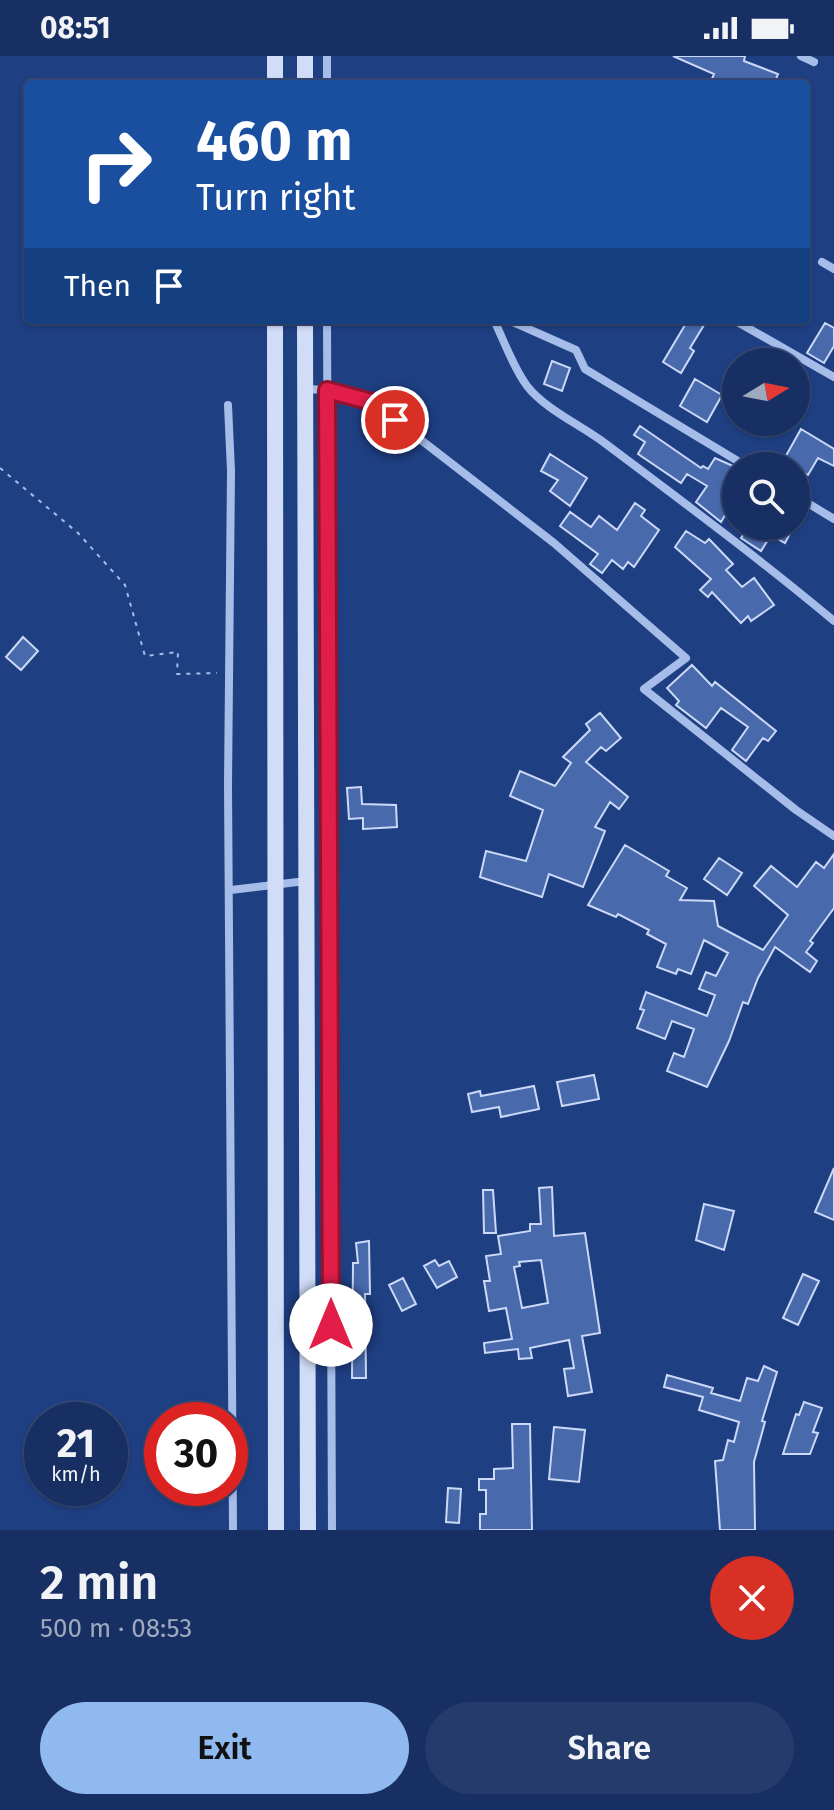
<!DOCTYPE html>
<html lang="en">
<head>
<meta charset="utf-8">
<style>
  :root { --surface:#172f62; --page:#243b6b; --text:#f1f3f6; --muted:#9ea9be; --line:#364a77; --accent:#90b9f0 }
  body { margin:0; font-family:"Fira Sans",sans-serif; background:var(--page); color:var(--text); height:100vh; display:flex; flex-direction:column; font-size:30px; white-space:nowrap }
  * { box-sizing:border-box; margin:0 }
  p { font-size:26px; color:var(--muted) }
  .icon { flex:none; width:44px; height:44px; fill:none; stroke:currentColor; stroke-width:2; stroke-linecap:round; stroke-linejoin:round }
  .map { position:relative; height:1474px; overflow:hidden }
  .panel { display:flex; flex-direction:column; background:var(--surface); flex:1 }
  .panel>* { flex:none }
  .banner { position:absolute; left:24px; top:24px; width:786px; height:244px; border-radius:8px; box-shadow:0 2px 6px #0004,0 0 0 2px var(--line); background:#1a4fa0; color:#fff; overflow:hidden }
  .needle { width:52px; rotate:80deg }
  .tools { position:absolute; left:722px; top:292px; display:grid; gap:16px }
  .tools a { display:grid; place-items:center; width:88px; height:88px; border-radius:50%; background:var(--surface); box-shadow:0 2px 6px #0004,0 0 0 2px var(--line); font-size:40px }
  .speed { position:absolute; left:24px; top:1346px; display:flex; gap:16px; font-size:40px; font-weight:700; text-align:center }
  .speed>* { display:grid; place-content:center; width:104px; height:104px; border-radius:50%; background:var(--surface); box-shadow:0 2px 6px #0004,0 0 0 2px var(--line); line-height:1 }
  .speed small { font-size:20px; font-weight:400 }
  .speed .limit { border:12px solid #d22; background:#fff; color:#111 }
  .pin { position:absolute; display:grid; place-items:center; width:68px; height:68px; color:#fff; margin:-34px; border:4px solid #fff; border-radius:50%; box-shadow:0 2px 8px #0007 }
  .me { position:absolute; width:88px; margin:-44px; rotate:0deg; stroke-linejoin:round; filter:drop-shadow(0 0 6px #0008) }
  .turn { display:flex; align-items:center; gap:28px; height:168px; padding:0 40px; font-size:36px }
  .turn .icon { width:104px; height:104px; stroke-width:2.5 }
  .turn b { display:block; font-size:56px; line-height:68px }
  .then { display:flex; align-items:center; height:76px; padding:0 40px; background:#0003; gap:16px; font-size:30px }
  .round { display:grid; place-items:center; flex:none; width:84px; height:84px; border-radius:42px; background:var(--page) }
  .summary { display:flex; align-items:center; justify-content:space-between; height:136px; padding:0 40px }
  h1 { font-size:48px; font-weight:600; line-height:60px }
  .action { display:flex; gap:16px; margin-top:auto; padding:16px 40px }
  .action a { flex:1; height:92px; border-radius:48px; background:var(--accent); color:#111; font-size:32px; font-weight:600; line-height:92px; text-align:center }
  .action a+a { background:var(--page); color:var(--text) }
  .status { display:flex; justify-content:space-between; align-items:center; height:56px; padding:0 40px; background:var(--surface); direction:ltr }
  .status svg { height:22px; fill:currentColor }
  .map>svg:first-child { display:block }
</style>
</head>
<body>
<div class="status"><b>08:51</b><svg viewBox="0 0 49 12"><path d="M0 12V9h3v3zM5 12V6h3v6zM10 12V3h3v9zM15 12V0h3v12zM26 1h20v11H26zM47 4h2v5h-2z"/></svg></div>
<div class="map">
<svg width="834" height="1474" viewBox="0 0 834 1474">
  <rect width="100%" height="100%" fill="#1f3f83"/>
  <!-- building -->
  <path fill="#4869ac" stroke="#cbd9f7" stroke-width="2" fill-rule="evenodd" d="M673,0H745L744,5L778,18L774,28H717L711,25L714,18Z
    M688,264H696L704,269L690,292L694,295L681,317L663,306Z
    M825,267L834,272V290L824,307L807,297Z
    M552,305L570,312L562,335L544,328Z
    M695,323L722,339L707,366L680,350Z
    M640,370L701,412L703,410L708,413L715,402L733,410L724,424L731,428L727,433L736,441L721,466L696,446L707,430L687,418L681,427L638,398L645,386L634,379Z
    M801,373L834,393V410L818,402L808,419L783,405Z
    M550,398L587,422L570,450L550,435L558,424L541,415Z
    M635,447L645,454L641,460L659,474L634,511L628,506L623,513L612,504L602,517L590,508L598,498L560,470L570,456L591,471L599,460L617,474Z
    M749,470H794L785,487L771,479L761,495L741,482Z
    M686,475L705,487L709,483L733,508L726,514L742,531L754,522L774,549L751,565L748,560L741,567L712,536L708,541L700,534L711,523L675,491Z
    M23,581L38,595L21,614L6,601Z
    M692,609L712,630L715,626L776,675L768,685L763,682L746,705L732,694L748,671L721,652L706,672L676,649L679,645L667,632Z
    M600,657L621,682L606,695L601,691L586,706L628,741L619,753L610,746L595,771L605,775L583,831L549,818L542,841L480,821L486,795L526,805L543,754L510,740L520,715L555,730L571,707L563,701L590,674L586,668Z
    M361,731L362,748L396,749L397,771L363,773V762L349,763L347,732Z
    M625,789L669,815L666,820L687,832L680,844L714,845L718,870L763,894L788,859L754,830L771,810L797,831L816,806L824,812L834,798V852L810,885L813,887L806,896L817,905L810,916L775,891L758,922L748,948L743,946L729,985L707,1031L667,1015L674,997L684,1001L694,973L672,965L665,983L637,972L644,954L640,953L646,936L707,960L715,939L699,933L706,916L716,920L728,897L704,884L691,918L678,913L676,918L657,911L666,888L647,878L649,874L618,858L616,861L588,849Z
    M719,802L742,817L727,839L704,823Z
    M594,1019L599,1043L562,1050L557,1026Z
    M534,1030L539,1053L501,1061L499,1051L472,1056L468,1038L480,1035L481,1040Z
    M834,1112V1164L815,1156Z
    M552,1131L554,1180L585,1177L600,1277L582,1280L592,1336L568,1340L564,1313L574,1312L569,1284L530,1292L532,1302L519,1303L518,1293L485,1297L484,1287L512,1283L506,1252L489,1255L484,1225H490L486,1200L501,1198L498,1180L530,1175V1168H541L539,1132ZM541,1204L548,1247L522,1252L514,1211L520,1210L519,1206Z
    M483,1134H493L496,1177H484Z
    M704,1148L734,1155L724,1194L696,1184Z
    M369,1185L370,1238H365L366,1322H352L353,1207H358L356,1187Z
    M435,1204L439,1210L449,1205L457,1221L437,1232L424,1210Z
    M803,1218L819,1225L798,1269L783,1262Z
    M403,1222L416,1248L402,1255L389,1229Z
    M764,1310L777,1316L762,1365L765,1366L754,1406L755,1474H720L715,1405L723,1404L728,1384L734,1386L739,1366L699,1354L703,1341L664,1331L667,1319L713,1332L711,1337L740,1345L747,1322L758,1325Z
    M804,1346L822,1352L813,1376L818,1377L810,1398H783L796,1358L799,1359Z
    M512,1368H530L532,1474H480V1458H486V1434H479V1423H494V1413L513,1412Z
    M554,1371L585,1374L579,1426L549,1423Z
    M448,1432L461,1433L459,1467L446,1466Z"/>
  <g fill="none" stroke-linecap="round" stroke-linejoin="round">
    <!-- path -->
    <path stroke="#a6bde9" stroke-width="2" stroke-dasharray="4 6" stroke-linecap="butt" d="M0,412L78,477L125,529L145,600L178,596L177,618L217,617"/>
    <!-- street -->
    <path stroke="#a6bde9" stroke-width="8" d="M327,0V28
      M801,0L814,6
      M822,206L834,213
      M327,264L332,1474
      M494,264C504,285 513,311 527,330C546,354 581,369 606,388C683,446 760,503 834,565
      M508,264L576,294L585,313L746,410
      M734,264L834,321
      M305,333L327,334L372,346L554,487L686,602L644,633L796,754L834,780
      M228,349L231,415L228,728L233,1474
      M796,440L834,463
      M231,834L306,825"/>
    <!-- secondary -->
    <path stroke="#d1ddf7" stroke-width="16" d="M275,0V28
      M305,0V28
      M275,264L276,1474
      M305,264L308,1474"/>
  </g>
  <g fill="none" stroke-linecap="round" stroke-linejoin="round">
    <!-- route casing -->
    <g stroke="#92132f" stroke-width="20">
      <path id="route" d="M331,1269L327,334L372,346L395,364"/>
    </g>
    <!-- route -->
    <use href="#route" stroke="#e11d48" stroke-width="14"/>
  </g>
</svg>
<div class="tools">
<a><svg class="needle" viewBox="-14 -14 28 28"><path d="M0-13l5 13h-10z" fill="#e53935"/><path d="M0 13l5-13h-10z" fill="#9ea9be"/></svg></a>
<a><svg class="icon" aria-label="search" viewBox="0 0 24 24"><circle cx="10" cy="10" r="6"/><path d="M15 15l6 6"/></svg></a>
</div>
<div class="speed"><div>21<small>km/h</small></div><div class="limit">30</div></div>
<div class="pin" style="left:395px;top:364px;background:#d93025"><svg class="icon" aria-label="arrive" viewBox="0 0 24 24"><path d="M6 21V4h12l-3 4 3 4H6"/></svg></div>
<svg class="me" style="left:331px;top:1269px" viewBox="-20 -20 40 40"><circle r="19" fill="#fff"/><path d="M0-13L10 11 0 6-10 11z" fill="#e11d48"/></svg>
<div class="banner">
<div class="turn"><svg class="icon" aria-label="right" viewBox="0 0 24 24"><path d="M7 20v-9h11M14 6l5 5-5 5"/></svg><div><b>460 m</b>Turn right</div></div>
<div class="then">Then<svg class="icon" aria-label="arrive" viewBox="0 0 24 24"><path d="M6 21V4h12l-3 4 3 4H6"/></svg></div>
</div>
</div>
<section class="panel">
<div class="summary"><div><h1>2 min</h1><p>500 m · 08:53</p></div><a class="round" style="background:#d93025;color:#fff"><svg class="icon" aria-label="close" viewBox="0 0 24 24"><path d="M6 6l12 12M18 6L6 18"/></svg></a></div>
<div class="action"><a>Exit</a><a>Share</a></div>
</section>
</body>
</html>
